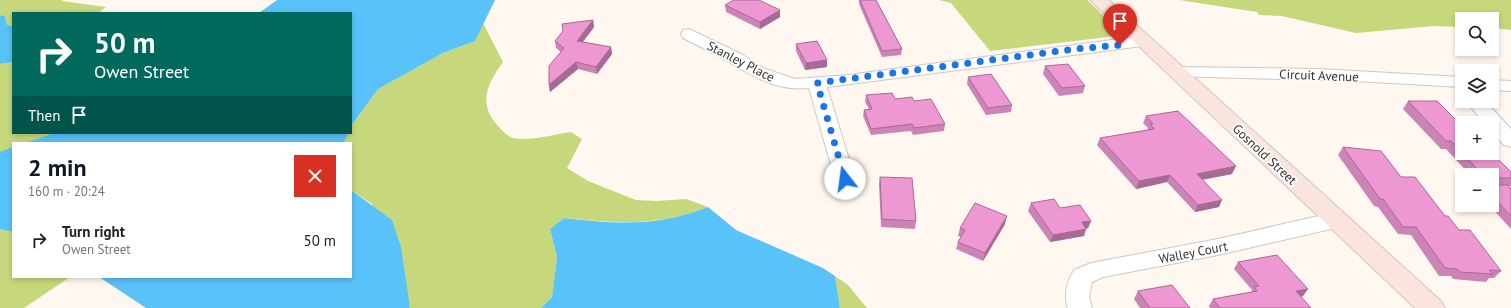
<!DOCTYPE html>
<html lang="en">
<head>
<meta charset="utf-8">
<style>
  :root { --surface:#fff; --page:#f6f6f6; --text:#222; --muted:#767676; --accent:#111827 }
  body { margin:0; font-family:"PT Sans",sans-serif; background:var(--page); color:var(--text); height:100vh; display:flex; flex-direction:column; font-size:15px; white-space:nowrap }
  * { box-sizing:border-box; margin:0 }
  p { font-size:13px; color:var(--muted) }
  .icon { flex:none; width:22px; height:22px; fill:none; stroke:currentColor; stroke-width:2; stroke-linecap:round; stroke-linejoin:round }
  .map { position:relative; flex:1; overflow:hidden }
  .sheet { position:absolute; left:12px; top:142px; width:340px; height:136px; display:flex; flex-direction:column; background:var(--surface); border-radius:0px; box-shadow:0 2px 6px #0003 }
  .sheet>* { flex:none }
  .guide { position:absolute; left:12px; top:12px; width:340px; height:122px; border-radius:0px; box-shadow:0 2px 6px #0003; background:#00695c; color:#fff; overflow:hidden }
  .buttons { position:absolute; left:1455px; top:12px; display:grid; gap:8px }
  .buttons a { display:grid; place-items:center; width:44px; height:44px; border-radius:0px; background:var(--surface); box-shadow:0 2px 6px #0003; font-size:20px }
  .pin { position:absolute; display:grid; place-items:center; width:34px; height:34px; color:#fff; margin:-41px -17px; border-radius:50% 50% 50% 0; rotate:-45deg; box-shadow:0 0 4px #0007 }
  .pin .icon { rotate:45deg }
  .me { position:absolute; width:44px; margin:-22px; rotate:345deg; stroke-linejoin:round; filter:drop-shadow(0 0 3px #0008) }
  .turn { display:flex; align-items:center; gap:14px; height:84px; padding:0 16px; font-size:18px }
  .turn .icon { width:52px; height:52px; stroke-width:2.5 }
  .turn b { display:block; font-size:28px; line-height:34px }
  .then { display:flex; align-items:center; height:38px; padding:0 16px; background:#0003; gap:8px; font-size:15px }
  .round { display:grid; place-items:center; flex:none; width:42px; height:42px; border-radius:0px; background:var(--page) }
  .headline { display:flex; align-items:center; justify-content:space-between; height:68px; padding:0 16px }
  h1 { font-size:24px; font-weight:700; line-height:30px; color:var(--accent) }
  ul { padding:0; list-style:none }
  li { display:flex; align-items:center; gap:12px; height:60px; padding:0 16px }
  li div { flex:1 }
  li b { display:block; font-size:15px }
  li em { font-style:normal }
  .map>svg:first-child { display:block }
</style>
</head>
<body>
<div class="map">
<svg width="1511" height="308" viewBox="0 0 1511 308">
  <rect width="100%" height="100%" fill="#fff7f0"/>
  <!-- green -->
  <path fill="#c6d77c" d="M0,0H63L62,1L106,7L98,13H13V26L7,25L5,16L0,15Z
    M939,0H1087L1124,35L990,51L951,3Z
    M1179,0H1511V30L1492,28V19H1462V27L1434,26L1356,33L1282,16L1259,15L1257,12Z
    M483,23L503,62C487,84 477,104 499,127C502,130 508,137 513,138C528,142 555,134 571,132L582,139L567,168L588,181L636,200L656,201L686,199L708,207C657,227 617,223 564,218L550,229L557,257L552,297L541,308H410L409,302L372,204L351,190V143H344L348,133H351V126L378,89L443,53L475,41Z
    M13,62V133H59L38,143H13V152L0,156V64Z
    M0,229L13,232V277H70L24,308H0Z
    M835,276L848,285L867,308H840Z"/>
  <!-- water -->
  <path fill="#59c2f8" d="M277,0H495L475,41L443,53L378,89L351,126V13H259Z
    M0,15L5,16L7,25L13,26V62L0,64Z
    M55,133H348L344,143H25Z
    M13,147V232L0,229V152Z
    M351,190L392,220L401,247L410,308H146L99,277H351Z
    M708,207L736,230L823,268L835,276L840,308H541L552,297L557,257L550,229L564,218C617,224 657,227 708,207Z"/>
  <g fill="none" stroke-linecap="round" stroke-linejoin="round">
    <!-- street casing -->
    <g stroke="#cfc7c1" stroke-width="2">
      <path id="street" d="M689,29L741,54L763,68L795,79L848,75L1142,36L1148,37L1150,41L1148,45L1142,46L827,87L855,179L852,184L845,186L838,184L835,179L809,88C777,91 756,78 729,62C714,53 698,46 683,38L681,34L683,30Z
        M1176,67L1319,69L1462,77V87L1355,81L1170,76L1167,72L1170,68Z
        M1492,80L1511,81V91L1492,90Z
        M1466,101H1485L1511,129V147L1504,145L1492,132V123H1484Z
        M1336,212L1344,214L1347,220L1344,226L1218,255L1103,277L1092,282L1089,296L1092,308H1068C1063,295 1067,282 1074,270L1091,263L1218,239Z"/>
    </g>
    <!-- secondary casing -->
    <g stroke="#cfc7c1" stroke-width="2">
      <path id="secondary" d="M1090,0H1109L1441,301L1445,308H1415Z"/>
    </g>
    <!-- street -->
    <use href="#street" fill="#fff" fill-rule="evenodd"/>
    <!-- secondary -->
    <use href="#secondary" fill="#fbe4dd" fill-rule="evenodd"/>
  </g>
  <!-- wall -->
  <path fill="#cc83b5" d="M859,0H876L902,49L901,55L882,57L859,4Z
    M725,5L780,17L760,29L726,12Z
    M593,20L594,27L583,42L611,47L612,54L597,74L578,69L550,92L549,85L561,52L556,48L555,41Z
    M796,44L827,60V67L805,70L796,51Z
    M1045,66L1085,86L1083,93L1059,96L1043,74Z
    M968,77L1012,105L1011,112L986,115L967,84Z
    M866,95L914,101L945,124L944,131L913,135L911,131L871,135L863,116L864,110L869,109L865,102Z
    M1408,101L1460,124L1511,172V186H1508L1511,189V229L1489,205H1492V175H1470L1446,149H1441L1403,109Z
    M1146,116L1232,174L1202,180L1219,207L1195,212L1167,182L1136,189L1097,145L1100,138L1147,130L1148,128L1143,123Z
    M1343,147L1401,177L1445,216L1501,271L1494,278H1489L1486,282L1453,279L1451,276H1439L1411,235L1398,234L1378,207L1374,206L1338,155Z
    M880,177L916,221L915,229L881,227L879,184Z
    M1031,203L1060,208L1091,221L1088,228L1086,229L1084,236L1050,242L1028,211Z
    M1005,224L983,261L956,249L958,242L961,237L958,236L960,228Z
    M1238,262L1303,296L1301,297L1311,308H1210L1209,306L1213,299L1252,292V290L1234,269Z
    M1138,291L1190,308H1140L1134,299Z"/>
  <!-- shaded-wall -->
  <path fill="#a66a93" d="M780,10V17L760,29V22Z
    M593,20L594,27L578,48L577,41Z
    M611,47L612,54L597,74L596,67Z
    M827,60V67L805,70L806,63Z
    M576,62L578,69L550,92L549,85Z
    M1236,166L1232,174L1194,181L1197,174Z
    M1170,175L1167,182L1136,189L1139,181Z
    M1222,200L1219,207L1195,212L1198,205Z
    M1007,216L1005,224L983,261L985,253Z
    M1091,221L1088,228L1079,230L1082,222Z
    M1086,229L1084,236L1050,242L1053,235Z
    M1308,289L1303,296L1292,298L1296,291Z"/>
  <!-- building -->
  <path fill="#ed98d2" stroke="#a66a93" d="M734,0H759L780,10L760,22L725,5Z
    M860,0H876L902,49L882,51Z
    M593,20L577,41L611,47L596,67L576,62L549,85V66L564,48L555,41L563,31L562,24Z
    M817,41L827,60L806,63L796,44Z
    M1068,64L1085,86L1062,88L1045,66Z
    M991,74L1012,105L988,108L968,77Z
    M892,93L895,99L912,97L914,101L931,99L945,124L914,128L912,124L871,129L864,110L872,109L866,95Z
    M1408,101H1437L1460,124H1462V153H1492L1511,172V178H1492V175H1483L1451,141H1446Z
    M1178,111L1236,166L1197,174L1222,200L1198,205L1170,175L1139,181L1100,138L1154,129L1150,124H1153L1146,116Z
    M1343,147L1381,151L1401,177H1415L1445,216H1448L1459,230H1470L1501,271L1489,270L1493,274L1460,272L1457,269L1445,268L1416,227H1403L1383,199H1380Z
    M880,177L912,178L916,221L882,219Z
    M1492,185H1508L1511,189V216L1492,196Z
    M1054,199L1060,208L1080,205L1091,221L1082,222L1086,229L1053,235L1031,203Z
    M975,203L1007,216L985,253L958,242L965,230L960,228Z
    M1277,255L1308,289L1296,291L1311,308H1220L1213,299L1257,291L1254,287L1259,286L1238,262Z
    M1172,285L1190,308H1150L1138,291Z"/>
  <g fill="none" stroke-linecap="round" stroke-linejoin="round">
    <!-- route -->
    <path stroke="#1a73e8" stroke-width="7" stroke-dasharray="0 12.6" d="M845,179L817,83L1075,49L1120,45"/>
  </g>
  <g text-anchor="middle" stroke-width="3.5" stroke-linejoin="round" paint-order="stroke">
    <!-- street labels -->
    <g font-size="13" fill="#34312e" stroke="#fff">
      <text transform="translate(741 61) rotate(27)" y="5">Stanley Place</text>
      <text transform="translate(1319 75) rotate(2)" y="5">Circuit Avenue</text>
      <text transform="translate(1265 154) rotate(43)" y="5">Gosnold Street</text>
      <text transform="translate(1193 252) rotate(-11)" y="5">Walley Court</text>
    </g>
  </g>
</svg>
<div class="buttons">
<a><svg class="icon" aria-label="search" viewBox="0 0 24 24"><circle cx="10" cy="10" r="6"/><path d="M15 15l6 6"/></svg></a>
<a><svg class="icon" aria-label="layers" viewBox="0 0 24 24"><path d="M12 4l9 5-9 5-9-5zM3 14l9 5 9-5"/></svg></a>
<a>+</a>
<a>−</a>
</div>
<div class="pin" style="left:1120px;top:45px;background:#d93025"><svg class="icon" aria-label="arrive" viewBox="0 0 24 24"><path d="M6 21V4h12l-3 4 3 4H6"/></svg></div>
<svg class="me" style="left:845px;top:179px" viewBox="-20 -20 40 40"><circle r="19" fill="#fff"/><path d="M0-13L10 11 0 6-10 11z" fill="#1a73e8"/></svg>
<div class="guide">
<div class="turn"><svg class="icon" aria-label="right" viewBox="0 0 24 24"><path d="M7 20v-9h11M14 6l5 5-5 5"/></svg><div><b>50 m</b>Owen Street</div></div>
<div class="then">Then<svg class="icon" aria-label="arrive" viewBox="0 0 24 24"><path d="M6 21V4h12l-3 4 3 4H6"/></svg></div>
</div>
<section class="sheet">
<div class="headline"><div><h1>2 min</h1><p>160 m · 20:24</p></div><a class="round" style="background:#d93025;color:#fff"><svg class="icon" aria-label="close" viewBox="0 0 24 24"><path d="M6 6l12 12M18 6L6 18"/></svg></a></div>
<ul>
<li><svg class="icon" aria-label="right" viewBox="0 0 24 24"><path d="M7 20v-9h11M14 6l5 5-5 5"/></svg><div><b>Turn right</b><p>Owen Street</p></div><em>50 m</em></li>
</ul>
</section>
</div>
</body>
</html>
